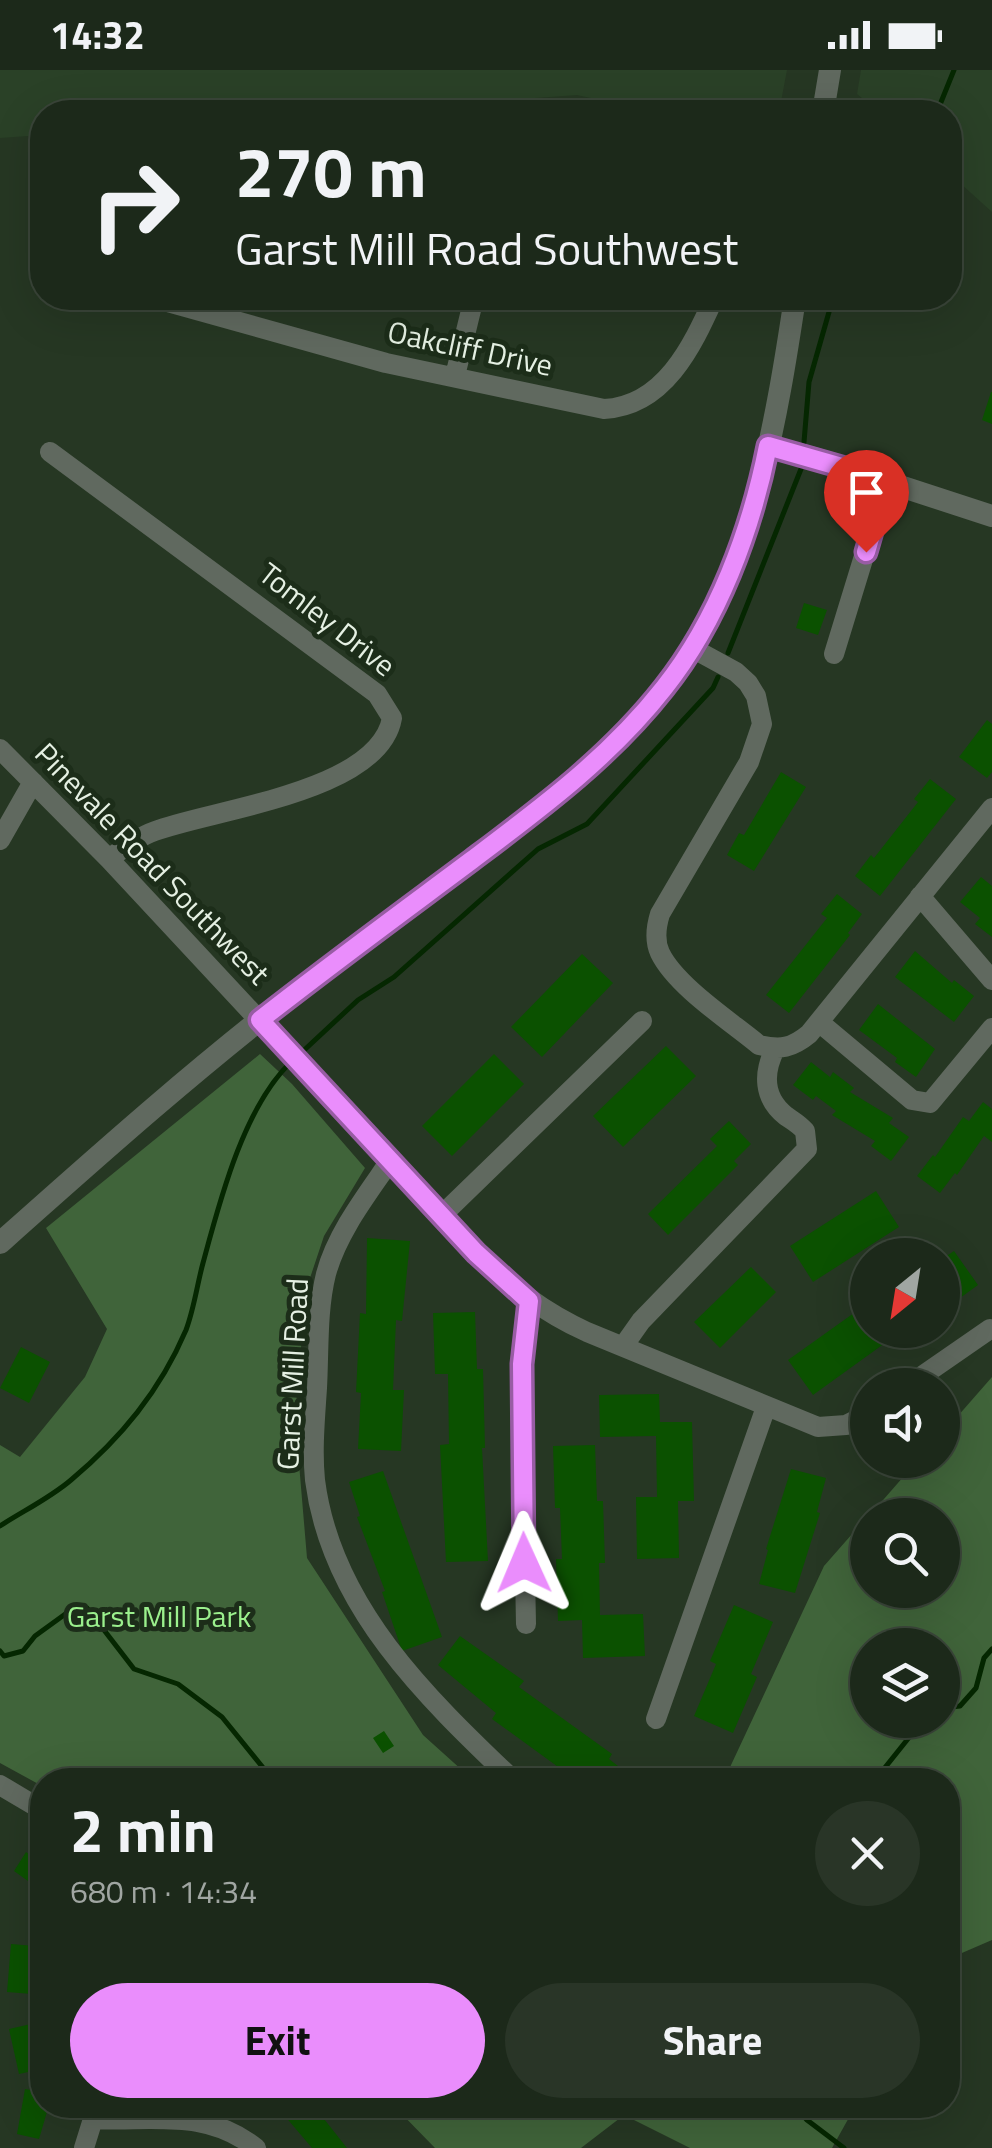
<!DOCTYPE html>
<html lang="en">
<head>
<meta charset="utf-8">
<style>
  :root { --surface:#1c291a; --page:#293527; --text:#f1f3f6; --muted:#a0a6a2; --line:#3a4539; --accent:#ea8dfc }
  body { margin:0; font-family:"Titillium Web",sans-serif; background:var(--page); color:var(--text); height:100vh; display:flex; flex-direction:column; font-size:38px; white-space:nowrap }
  * { box-sizing:border-box; margin:0 }
  p { font-size:32px; color:var(--muted) }
  .icon { flex:none; width:55px; height:55px; fill:none; stroke:currentColor; stroke-width:2; stroke-linecap:round; stroke-linejoin:round }
  .map { position:relative; flex:1; overflow:hidden }
  .drawer { position:absolute; left:30px; top:1698px; width:930px; height:350px; display:flex; flex-direction:column; background:var(--surface); border-radius:40px; box-shadow:0 10px 40px #0002,0 0 0 2px var(--line) }
  .drawer>* { flex:none }
  .banner { position:absolute; left:30px; top:30px; width:932px; height:210px; border-radius:40px; box-shadow:0 10px 40px #0002,0 0 0 2px var(--line); background:#1c291a; color:var(--text); overflow:hidden }
  .needle { width:65px; rotate:210deg }
  .fabs { position:absolute; left:850px; top:1168px; display:grid; gap:20px }
  .fabs a { display:grid; place-items:center; width:110px; height:110px; border-radius:50%; background:var(--surface); box-shadow:0 10px 40px #0002,0 0 0 2px var(--line); font-size:50px }
  .pin { position:absolute; display:grid; place-items:center; width:85px; height:85px; color:#fff; margin:-102px -42px; border-radius:50% 50% 50% 0; rotate:-45deg; box-shadow:0 0 10px #0007 }
  .pin .icon { rotate:45deg }
  .me { position:absolute; width:110px; margin:-55px; rotate:359deg; stroke-linejoin:round; filter:drop-shadow(0 0 8px #0008) }
  .turn { display:flex; align-items:center; gap:35px; height:210px; padding:0 40px; font-size:45px }
  .turn .icon { width:130px; height:130px; stroke-width:2.5 }
  .turn b { display:block; font-size:70px; line-height:85px }
  .round { display:grid; place-items:center; flex:none; width:105px; height:105px; border-radius:52px; background:var(--page) }
  .overview { display:flex; align-items:center; justify-content:space-between; height:170px; padding:0 40px }
  h1 { font-size:60px; font-weight:700; line-height:75px }
  .button { display:flex; gap:20px; margin-top:auto; padding:20px 40px }
  .button a { flex:1; height:115px; border-radius:60px; background:var(--accent); color:#111; font-size:40px; font-weight:700; line-height:115px; text-align:center }
  .button a+a { background:var(--page); color:var(--text) }
  .status { display:flex; justify-content:space-between; align-items:center; height:70px; padding:0 50px; background:var(--surface); direction:ltr }
  .status svg { height:28px; fill:currentColor }
  .map>svg:first-child { display:block }
</style>
</head>
<body>
<div class="status"><b>14:32</b><svg viewBox="0 0 49 12"><path d="M0 12V9h3v3zM5 12V6h3v6zM10 12V3h3v9zM15 12V0h3v12zM26 1h20v11H26zM47 4h2v5h-2z"/></svg></div>
<div class="map">
<svg width="992" height="2078" viewBox="0 0 992 2078">
  <rect width="100%" height="100%" fill="#263723"/>
  <!-- built -->
  <path fill="#2a4127" d="M0,0H787L779,42H655L577,25L342,42H42V65L0,68Z
    M861,0H992V142L950,104V42H879L857,24Z"/>
  <!-- green -->
  <path fill="#40643a" fill-rule="evenodd" d="M260,984L292,1014L365,1098L324,1166L306,1220L295,1346L307,1488L423,1665L473,1710H42V1716L0,1693V1375L20,1387L85,1307L107,1259L46,1158Z
    M992,1307V1870L948,1889V1710H724L824,1496L867,1447L868,1520H942V1445H870L918,1390H942L943,1363ZM942,1575V1650H868V1575Z
    M393,2035H856L832,2078H690L624,2045L581,2078H435Z"/>
  <g fill="none" stroke-linecap="round" stroke-linejoin="round">
    <!-- stream -->
    <path stroke="#052701" stroke-width="5" d="M937,42L954,0
      M804,372L809,312L833,228
      M728,583L801,399
      M300,984L358,930L394,907L538,779L587,754L713,618L718,607
      M0,1456C23,1441 50,1428 71,1410C121,1368 160,1321 186,1260C194,1239 197,1215 203,1193C220,1130 244,1036 292,991
      M0,1581L4,1586L23,1581L35,1566L75,1537L87,1538L134,1599L178,1614L222,1647L273,1710
      M942,1638L960,1636L976,1618L984,1588L992,1579
      M875,1710L923,1650
      M794,2035L807,2050L844,2078"/>
  </g>
  <!-- building -->
  <path fill="#0b5100" d="M991,322H992V354L982,350Z
    M804,533L827,540L818,565L796,558Z
    M987,650L992,654V702L987,708L959,687Z
    M781,702L806,717L754,801L727,785L739,763L744,765Z
    M930,709L956,729L880,826L855,806L871,785L874,788L918,732L914,729Z
    M981,807L992,816V867L975,854L980,848L960,832Z
    M837,824L862,844L848,863L850,865L789,943L766,925L827,848L821,844Z
    M915,881L952,913L954,910L974,926L954,952L895,907Z
    M582,884L613,913L542,987L511,957Z
    M878,934L935,979L916,1007L895,992L897,988L859,960Z
    M666,976L696,1006L623,1077L593,1046Z
    M494,984L524,1014L452,1086L422,1056Z
    M811,992L830,1007L833,1002L854,1018L850,1022L893,1048L889,1053L909,1067L891,1091L871,1076L875,1071L832,1045L836,1041L816,1026L813,1030L793,1015Z
    M983,1032L992,1039V1072L984,1066L957,1105L955,1103L940,1123L917,1106L933,1085L935,1087L963,1047L969,1051Z
    M729,1051L751,1074L734,1091L738,1095L668,1165L648,1144L717,1076L710,1069Z
    M876,1121L899,1157L813,1212L790,1176Z
    M367,1168L410,1171L402,1251L396,1250L393,1320H404L401,1381L358,1379L361,1323L356,1322L360,1243L366,1244Z
    M954,1181L978,1215L942,1241V1189Z
    M751,1197L776,1222L720,1278L694,1252Z
    M868,1233V1260H916L896,1274L892,1268L813,1325L788,1290Z
    M475,1242L477,1299H483L485,1378H482L488,1491L446,1492L440,1375L449,1374L448,1304H435L433,1243Z
    M21,1277L50,1292L29,1333L0,1318Z
    M659,1324L660,1352H692L694,1431H678L679,1488L637,1489L636,1427H657L656,1366L600,1367L599,1325Z
    M595,1375L597,1431H603L605,1493H599L600,1545L643,1544L645,1586L583,1588L582,1550L558,1551L556,1489H562L560,1438H555L553,1376Z
    M791,1399L826,1408L817,1442L820,1443L795,1523L759,1514L768,1480L766,1479Z
    M383,1401L442,1567L402,1581L382,1522L385,1521L357,1447L360,1446L349,1412Z
    M734,1535L773,1552L751,1604L757,1607L733,1663L694,1646L716,1594L710,1591Z
    M460,1566L524,1611L519,1617L612,1684L609,1689L636,1710H576L492,1649L496,1643L438,1595Z
    M384,1661L394,1676L383,1683L373,1668Z
    M26,1782L42,1794V1821L14,1801Z
    M11,1874L35,1876L32,1924L7,1922Z
    M31,1954L33,1963H36L42,1999L19,2004L9,1959Z
    M25,2019L42,2022V2035H49L39,2069L17,2064Z
    M296,2035H313L347,2078H312L284,2045Z"/>
  <g fill="none" stroke-linecap="round" stroke-linejoin="round">
    <!-- minor -->
    <path stroke="#60695f" stroke-width="20" d="M164,228L168,232L386,293L604,339C664,336 692,277 714,228
      M455,306L474,228
      M50,382L377,624L392,648C379,722 214,739 155,761C138,767 123,778 109,789
      M692,578L736,602L748,613L756,626L762,654L749,692L660,844C656,857 654,870 660,883C676,916 730,951 759,975C781,980 792,978 809,964L992,738
      M834,584L887,411
      M0,679L109,789L476,1183C510,1216 543,1242 587,1262L818,1357L846,1355L868,1344
      M0,770L33,712
      M920,826L992,910
      M819,952L912,1030L930,1033L992,958
      M390,1091C366,1126 337,1163 326,1204C317,1240 319,1281 317,1318C315,1349 312,1380 315,1410C331,1536 426,1627 513,1710
      M441,1146L642,951
      M624,1275L641,1251L807,1079L805,1061C799,1054 793,1051 786,1046C763,1028 763,1003 775,979
      M909,1315L990,1259
      M526,1554L521,1293L529,1231
      M656,1649L766,1337
      M0,1715L42,1740
      M93,2049C153,2052 205,2038 256,2078
      M84,2078L93,2049V2035"/>
    <!-- tertiary -->
    <path stroke="#60695f" stroke-width="22" d="M823,42L830,0
      M768,376L817,389L992,446
      M0,1173C101,1083 203,992 311,910C367,867 424,825 480,783C559,724 637,664 690,580C756,476 777,347 795,228"/>
  </g>
  <g fill="none" stroke-linecap="round" stroke-linejoin="round">
    <!-- route casing -->
    <g stroke="#985ca4" stroke-width="25">
      <path id="route" d="M524,1493L522,1294L529,1231L476,1183L260,950C330,895 401,843 472,790C541,738 610,687 664,618C718,550 751,461 768,376L887,410L866,482"/>
    </g>
    <!-- route -->
    <use href="#route" stroke="#ea8dfc" stroke-width="18"/>
  </g>
  <g text-anchor="middle" stroke-width="10" stroke-linejoin="round" paint-order="stroke">
    <!-- street labels -->
    <g font-size="30" fill="#e5f0e3" stroke="#1c2d19">
      <text transform="translate(470 279) rotate(12)" y="10">Oakcliff Drive</text>
      <text transform="translate(327 550) rotate(38)" y="10">Tomley Drive</text>
      <text transform="translate(152 794) rotate(46)" y="10">Pinevale Road Southwest</text>
      <text transform="translate(293 1304) rotate(-87)" y="10">Garst Mill Road</text>
    </g>
    <!-- park labels -->
    <g font-size="30" fill="#9bf08d" stroke="#1c2d19">
      <text x="159" y="1557">Garst Mill Park</text>
    </g>
  </g>
</svg>
<div class="fabs">
<a><svg class="needle" viewBox="-14 -14 28 28"><path d="M0-13l5 13h-10z" fill="#e53935"/><path d="M0 13l5-13h-10z" fill="#a0a6a2"/></svg></a>
<a><svg class="icon" aria-label="sound" viewBox="0 0 24 24"><path d="M4 9h4l5-4v14l-5-4H4zM17 9q2 3 0 6"/></svg></a>
<a><svg class="icon" aria-label="search" viewBox="0 0 24 24"><circle cx="10" cy="10" r="6"/><path d="M15 15l6 6"/></svg></a>
<a><svg class="icon" aria-label="layers" viewBox="0 0 24 24"><path d="M12 4l9 5-9 5-9-5zM3 14l9 5 9-5"/></svg></a>
</div>
<div class="pin" style="left:866px;top:482px;background:#d93025"><svg class="icon" aria-label="arrive" viewBox="0 0 24 24"><path d="M6 21V4h12l-3 4 3 4H6"/></svg></div>
<svg class="me" style="left:524px;top:1493px" viewBox="-20 -20 40 40"><path d="M0-17L14 15 0 8-14 15z" fill="#ea8dfc" stroke="#fff" stroke-width="4"/></svg>
<div class="banner">
<div class="turn"><svg class="icon" aria-label="right" viewBox="0 0 24 24"><path d="M7 20v-9h11M14 6l5 5-5 5"/></svg><div><b>270 m</b>Garst Mill Road Southwest</div></div>
</div>
<section class="drawer">
<div class="overview"><div><h1>2 min</h1><p>680 m · 14:34</p></div><a class="round"><svg class="icon" aria-label="close" viewBox="0 0 24 24"><path d="M6 6l12 12M18 6L6 18"/></svg></a></div>
<div class="button"><a>Exit</a><a>Share</a></div>
</section>
</div>
</body>
</html>
